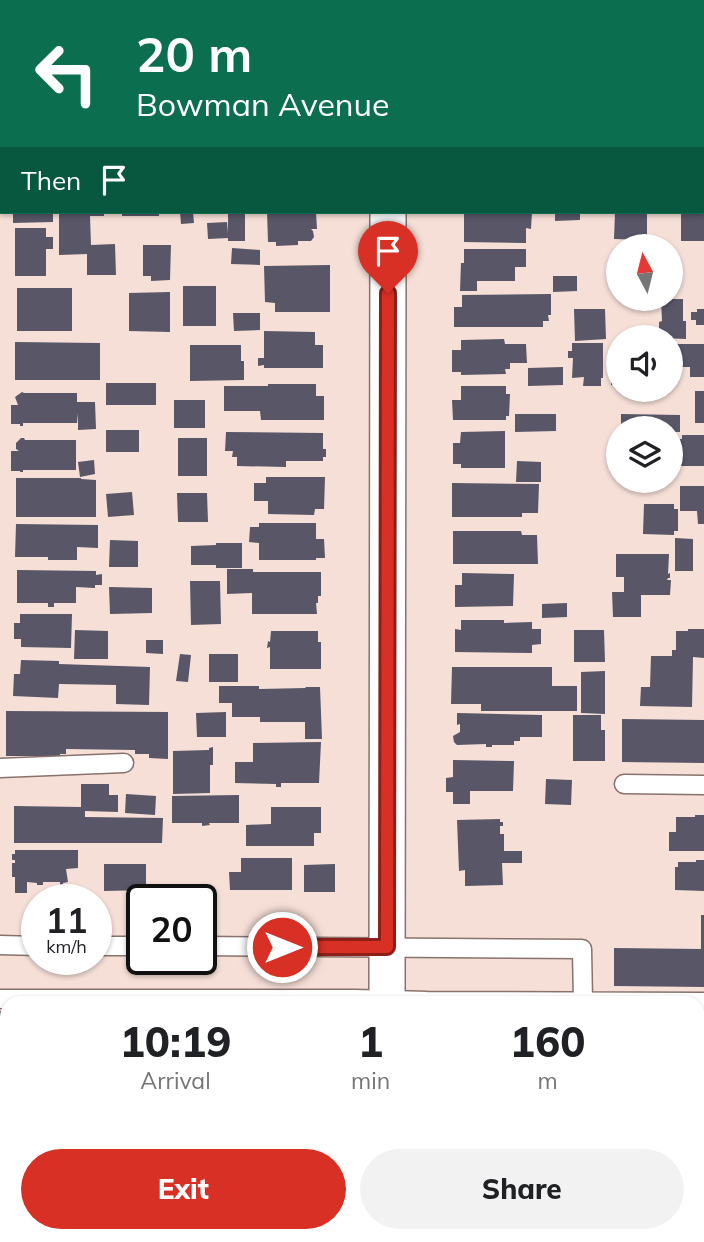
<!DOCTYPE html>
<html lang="en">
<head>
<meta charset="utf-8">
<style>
  :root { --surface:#fff; --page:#f2f2f2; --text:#202124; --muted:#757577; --accent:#d93025 }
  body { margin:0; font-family:Mulish,sans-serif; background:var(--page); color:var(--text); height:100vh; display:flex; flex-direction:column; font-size:26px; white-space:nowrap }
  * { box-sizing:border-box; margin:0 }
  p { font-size:23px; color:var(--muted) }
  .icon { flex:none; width:38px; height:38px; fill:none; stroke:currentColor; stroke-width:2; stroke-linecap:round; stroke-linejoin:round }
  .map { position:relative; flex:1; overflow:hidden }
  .side { position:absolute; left:0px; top:996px; width:705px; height:247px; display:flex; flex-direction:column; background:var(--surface); border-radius:21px 21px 0 0; box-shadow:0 2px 5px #0004 }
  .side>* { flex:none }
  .top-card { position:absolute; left:0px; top:0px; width:705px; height:214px; box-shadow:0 2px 5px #0004; background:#0b6e4f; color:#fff; overflow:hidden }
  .needle { width:46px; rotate:353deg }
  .tools { position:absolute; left:606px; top:234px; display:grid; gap:14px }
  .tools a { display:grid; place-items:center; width:77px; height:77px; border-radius:50%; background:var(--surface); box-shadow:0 2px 5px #0004; font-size:35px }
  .speed { position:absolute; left:21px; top:884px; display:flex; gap:14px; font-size:35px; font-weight:700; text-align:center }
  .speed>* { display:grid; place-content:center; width:91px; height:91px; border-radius:50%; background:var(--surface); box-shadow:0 2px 5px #0004; line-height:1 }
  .speed small { font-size:18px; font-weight:400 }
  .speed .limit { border:4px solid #111; border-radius:10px; background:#fff; color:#111 }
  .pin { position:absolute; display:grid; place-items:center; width:60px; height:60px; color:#fff; margin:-72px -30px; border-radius:50% 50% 50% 0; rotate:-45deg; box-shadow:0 0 7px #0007 }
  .pin .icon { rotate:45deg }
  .me { position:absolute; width:77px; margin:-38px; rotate:90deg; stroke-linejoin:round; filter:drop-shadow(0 0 5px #0008) }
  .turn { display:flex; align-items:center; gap:24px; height:147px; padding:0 21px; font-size:32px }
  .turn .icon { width:91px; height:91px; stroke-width:2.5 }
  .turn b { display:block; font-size:49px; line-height:60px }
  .then { display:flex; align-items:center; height:66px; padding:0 21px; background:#0003; gap:14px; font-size:26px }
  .eta { display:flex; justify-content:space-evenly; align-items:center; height:119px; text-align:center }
  .eta b { font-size:42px; font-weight:800; line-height:49px }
  .cta { display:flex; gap:14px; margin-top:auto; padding:14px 21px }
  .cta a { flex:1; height:80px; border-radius:42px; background:var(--accent); color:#fff; font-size:28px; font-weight:800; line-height:80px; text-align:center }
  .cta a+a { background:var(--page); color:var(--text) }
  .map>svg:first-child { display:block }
</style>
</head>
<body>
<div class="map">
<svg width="704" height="1242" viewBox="0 0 704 1242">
  <rect width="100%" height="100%" fill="#f6dfd7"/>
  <!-- building -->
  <path fill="#585667" d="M13,212H53V222L13,223Z
    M68,212H104V216H90L91,245L115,244L116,275H87V254L59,255V214H68Z
    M122,212H159V216H122Z
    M180,212H193L194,223L181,224Z
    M228,212L245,213V241H228V238L208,239L207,223L227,222L228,233Z
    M267,212H316L317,229H311L313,231L314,237L311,241H298V245L276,246V242H268Z
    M464,212H532L531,229L526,228V243L464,242Z
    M555,212H580V220L555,221Z
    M615,212H647V240L614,239Z
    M681,212H704V241H681Z
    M15,228H46V237H53V249H46V276H15Z
    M143,245H171L170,280L151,281V276H143Z
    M232,248L260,250V265L231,264Z
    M464,249H526V267H515V281H477V291H460L461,263H464Z
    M330,265V312H275V303L265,302L264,266Z
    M553,276H577V291L553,292Z
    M183,286H216V326H183Z
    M17,288H72V331H17Z
    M170,292V332L129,331V293Z
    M551,294V315H548L549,321H543V327H454V307H462V295Z
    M661,299H683V321H686V339L659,338V322L662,321Z
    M574,309H605L606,339L575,341Z
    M697,309H704V325H696V320H691V312H697Z
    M233,313H260V330L234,331Z
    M264,331L315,332V345H323V368H264V365L258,366V358H264Z
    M504,339L505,344H526L527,363H510V369H505L506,374L461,375V372H452V350H461V340Z
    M15,342L100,343V380H15Z
    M572,343H603V378H601V386H583L584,377L572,378L573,358H568V351H572Z
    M673,344H704V377H690V367H673Z
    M190,345H241V361H244V380L190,381Z
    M611,353H618V385H611Z
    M563,367V385L528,386V368Z
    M106,383H156V405H106Z
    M268,384H316V396H324V420H261L260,411H224V386H268Z
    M461,386H506V394H510L509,416H506V420H453L452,400H461Z
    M695,391H704V423H695Z
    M22,392L24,393H77V402H95L96,429L78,430V413L77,423H23V426H20V424H11V405H18L15,397Z
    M174,400H205V428H174Z
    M515,414H556V431L515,432Z
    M621,414L680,415V432H670V429H621Z
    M106,430H139V452H106Z
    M505,431V468H461V464H453V443H460L461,432Z
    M226,432L323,433V449H326V457H323V461H286V467L237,466V457H232L233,451H225Z
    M682,435H704V466H681V461H675L677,439H682Z
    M21,438H24L25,440H76V470H23V472H20V471H11V451H19L16,449V443Z
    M178,438H207V476H178Z
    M94,460L95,474L80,477L78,462Z
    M517,461L541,462V482H516Z
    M266,477H325L324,509H315L314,515L268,514V501H254V483H266Z
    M16,478H81V479L96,480V517H16Z
    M452,483L539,484L538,513H522V517H452Z
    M680,486H704V524H698L697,511H680Z
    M132,492L134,515L108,517L106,494Z
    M177,493H207L208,522H178Z
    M644,504H674V509H678V531H674V535L643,534Z
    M259,523H316V539H324L325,558H316V560H259V543L249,542L250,527H259Z
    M16,524L98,525V548L77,547V560H48V557H15Z
    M453,531H521L522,535H537L538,564H453Z
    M675,538L693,539V571H675Z
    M110,540L138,541V567H109Z
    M216,543H242V568H216V565H191V546L216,545Z
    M616,554H669L668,574L670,573V578H668L667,580H671L670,595H641V617H613L612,592H624V577H616Z
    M227,569H253V572H321V596H318V603H316L317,614H252V593L227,594Z
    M17,570L96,571V575L102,574V585H95V588L76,587V603H54V607H48V603H17Z
    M462,573L514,574L513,606L455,607V585H462Z
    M190,581H220L221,624L191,625Z
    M109,587L152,588V613L110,614Z
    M567,603V617L542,618V604Z
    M20,614H72L71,648L21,647V639H14V623H20Z
    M461,620H504V623L532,622V629H541V644L532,645V653L455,652V629L461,630Z
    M688,629H704V658L693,657L692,707L640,706L641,687H650L651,656H672V650H676V631H688Z
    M75,630L108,631V659H74Z
    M574,630H604L605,662H574Z
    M271,631H318V642H321V669H270V647L267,648L268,641L270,642Z
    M146,640H163V654L146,653Z
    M180,654L191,655L188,682L176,681Z
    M209,654H238V682H209Z
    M21,660L59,661V664L150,667L149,705L116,704V685L59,684L58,698L13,696L14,674H20Z
    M452,667H552V686H577V711H481V704H451Z
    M605,671V714L581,713V672Z
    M219,686H259V689L306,688L305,687H320L322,739H305V722H260V717H232V703H219Z
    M6,711L168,712V759L149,758V754H135V750L66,749V754H60V761H36V756H6Z
    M226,712V737H197L196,713Z
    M457,713L542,715V737H520V741H514V745H492V747H486V744L457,745L454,742L453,736L460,732V724L457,725Z
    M573,715H601V730H605V761H573Z
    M622,719L704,720V763L622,762Z
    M321,742L319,783H281V787H276V784L235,783V762H253V743Z
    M213,747V765H210V793L173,794V751L209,750V748Z
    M453,760L514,761L513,791H470V804H453V792H446V778L453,777Z
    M546,779L572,780L571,805L545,804Z
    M81,784H109V795H118V812L85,811V817L163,818L162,843H14V806L81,807Z
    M126,794L156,796L155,815L125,813Z
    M239,795V823H209L210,825L202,826V823H172V796Z
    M271,807H321V833H314V846H246V825L271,824Z
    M695,815H704V851H669V832H676V817H695Z
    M500,819V822H503V826H500V834H504V851H522V863H502L503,885L465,886V870L459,871L457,820Z
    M15,850H78V868L66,869L68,882L63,883V885H60V882H43V885H37V883L27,882V893H15V877H12V863H15V860H12V854H15Z
    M241,858H292V890H230L229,872H241Z
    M696,860H704V891L675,890V867H678V862H696Z
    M104,864H146V890L104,891Z
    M335,864V892H304V865Z
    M701,915H704V987L614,986V948L701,949Z
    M0,1011H7V1050L0,1051Z
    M698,1019H704V1086H698Z
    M0,1066H7V1104H0Z
    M0,1122H7V1194H0Z"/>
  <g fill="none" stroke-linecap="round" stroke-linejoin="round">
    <!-- service casing -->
    <g stroke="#87736c" stroke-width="21">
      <path id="service" d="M0,768L124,763
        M624,784L704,785
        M0,945L37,946
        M96,946H142
        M201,946L582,949L583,1002
        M0,999H356L427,1001L704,1002
        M702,1242V1144H704"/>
    </g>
    <!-- minor casing -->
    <g stroke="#87736c" stroke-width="38">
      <path id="minor" d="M389,2V0
        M0,110H2
        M387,1003L388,212
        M387,1242V1236"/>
    </g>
    <!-- service -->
    <use href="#service" stroke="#fff" stroke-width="18"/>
    <!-- minor -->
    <use href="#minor" stroke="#fff" stroke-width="35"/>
  </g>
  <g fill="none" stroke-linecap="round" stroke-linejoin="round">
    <!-- route casing -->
    <g stroke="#8d1f18" stroke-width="18">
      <path id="route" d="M282,947H387L388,293"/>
    </g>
    <!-- route -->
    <use href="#route" stroke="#d93025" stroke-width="12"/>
  </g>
</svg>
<div class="tools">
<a><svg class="needle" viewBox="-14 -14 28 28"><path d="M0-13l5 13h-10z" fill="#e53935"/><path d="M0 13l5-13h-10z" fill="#757577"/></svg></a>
<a><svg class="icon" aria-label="sound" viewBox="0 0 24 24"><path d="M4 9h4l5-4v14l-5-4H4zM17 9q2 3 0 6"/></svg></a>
<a><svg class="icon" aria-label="layers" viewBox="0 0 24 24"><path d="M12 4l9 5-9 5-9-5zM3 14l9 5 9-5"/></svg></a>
</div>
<div class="speed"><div>11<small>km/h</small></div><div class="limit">20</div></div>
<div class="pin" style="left:388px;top:293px;background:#d93025"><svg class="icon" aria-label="arrive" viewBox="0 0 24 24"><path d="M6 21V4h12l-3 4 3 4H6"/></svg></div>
<svg class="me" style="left:282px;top:947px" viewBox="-20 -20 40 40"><circle r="17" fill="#d93025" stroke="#fff" stroke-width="3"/><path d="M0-11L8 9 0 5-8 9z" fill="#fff"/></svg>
<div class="top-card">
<div class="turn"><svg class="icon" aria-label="left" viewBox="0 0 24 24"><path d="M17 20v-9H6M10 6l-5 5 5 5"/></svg><div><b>20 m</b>Bowman Avenue</div></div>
<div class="then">Then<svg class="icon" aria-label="arrive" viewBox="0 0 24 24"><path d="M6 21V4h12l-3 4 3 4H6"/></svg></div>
</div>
<section class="side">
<div class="eta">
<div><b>10:19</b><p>Arrival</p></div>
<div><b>1</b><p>min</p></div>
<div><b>160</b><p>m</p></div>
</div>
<div class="cta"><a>Exit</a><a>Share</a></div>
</section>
</div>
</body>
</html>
